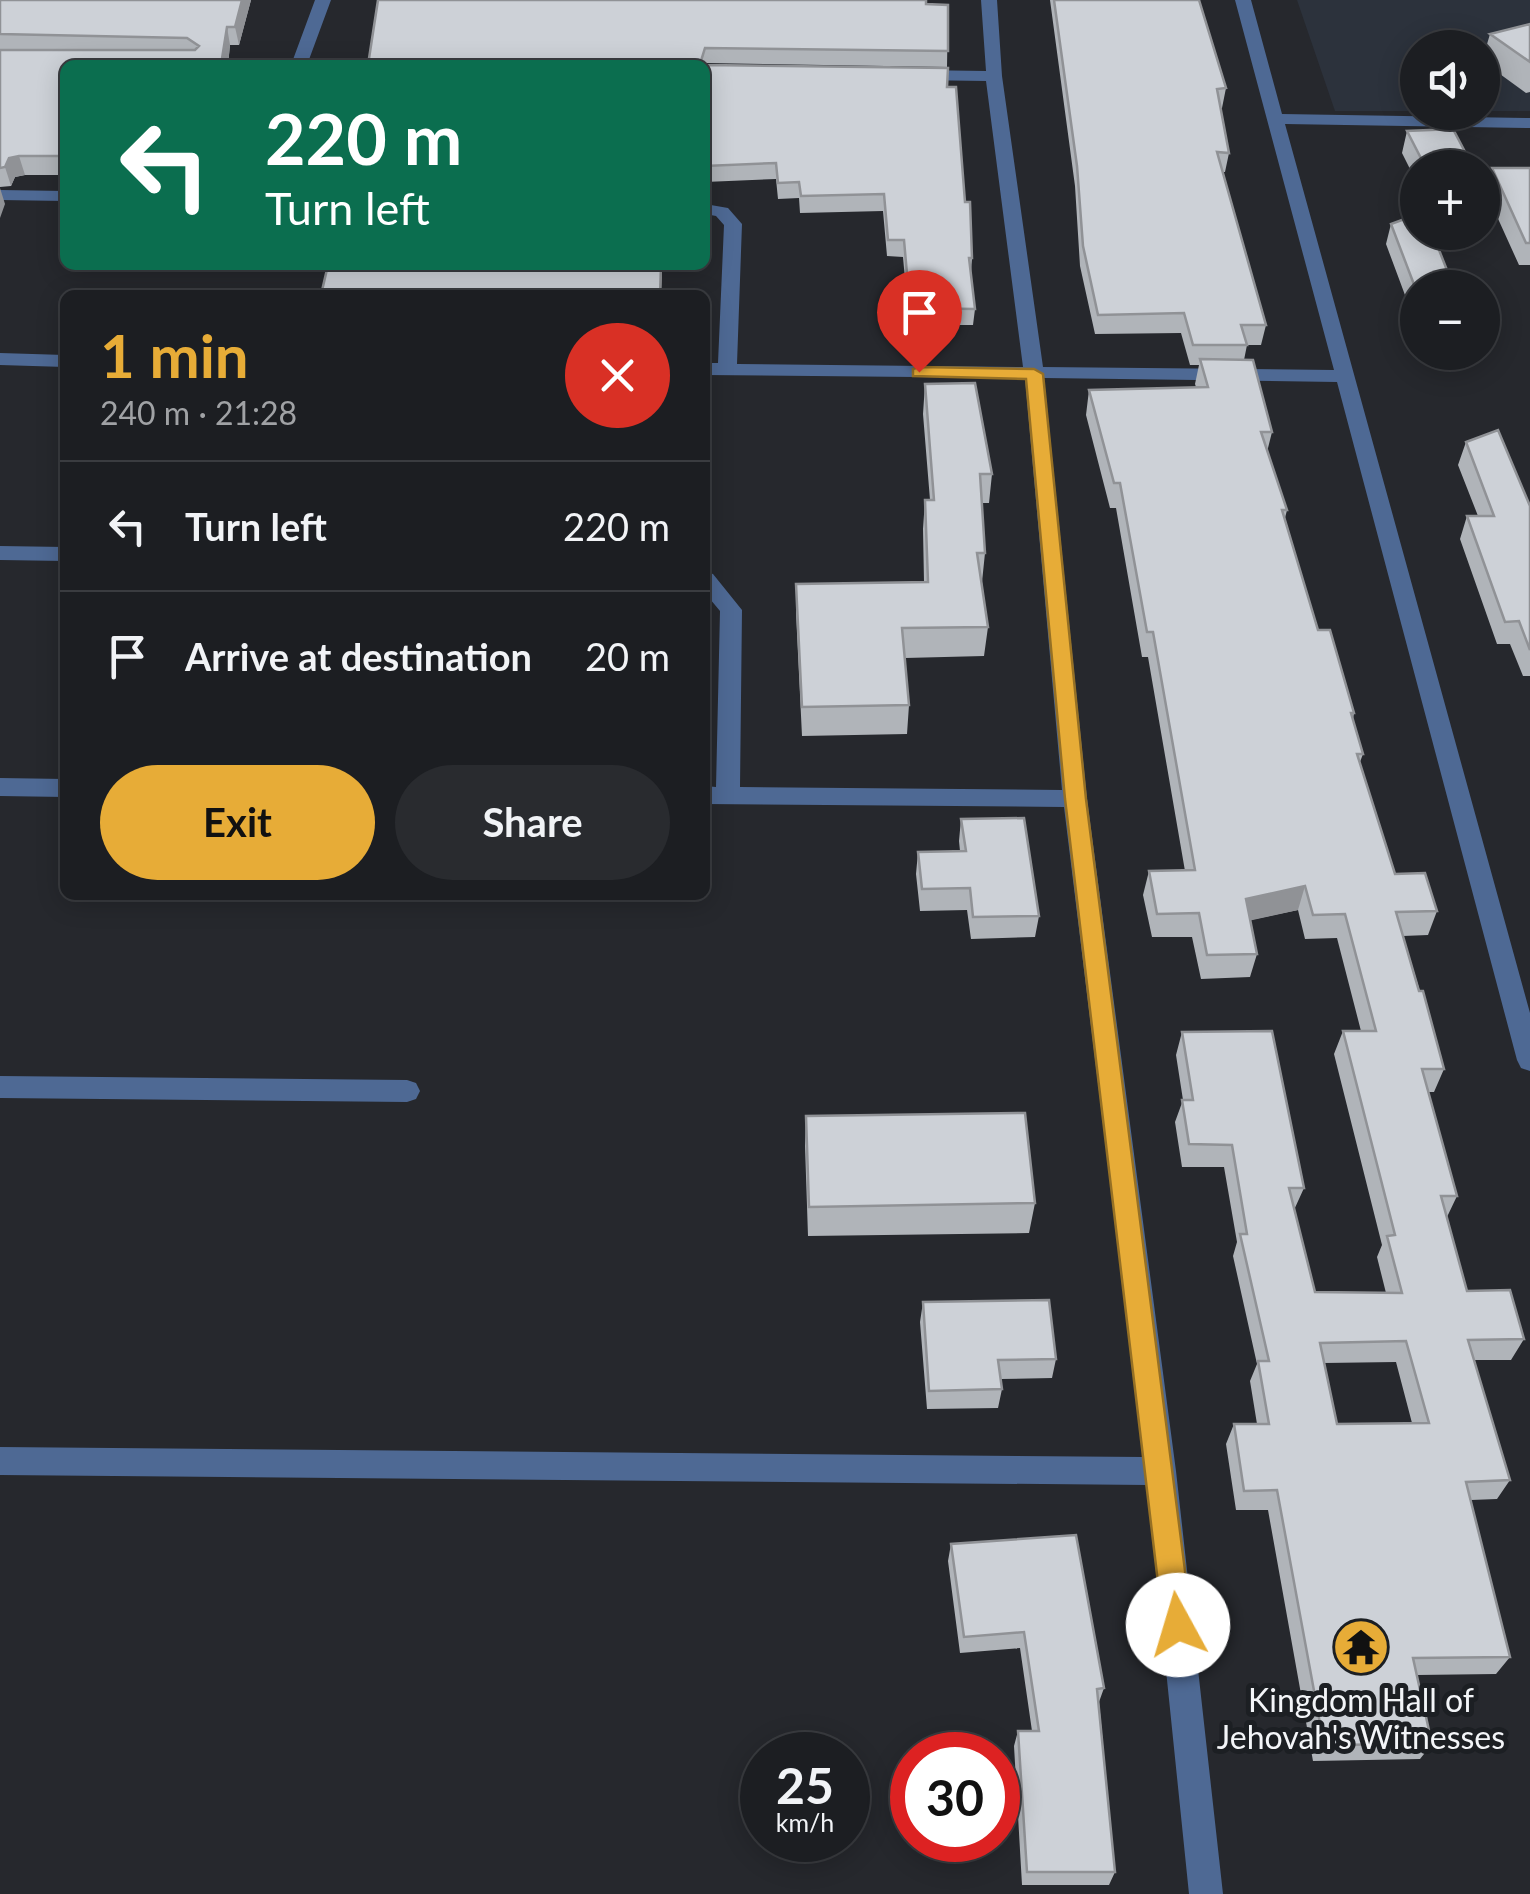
<!DOCTYPE html>
<html lang="en">
<head>
<meta charset="utf-8">
<style>
  :root { --surface:#1c1e22; --page:#292b2f; --text:#f1f3f6; --muted:#a0a2a5; --line:#3a3c40; --accent:#e7ac37 }
  body { margin:0; font-family:Lato,sans-serif; background:var(--page); color:var(--text); height:100vh; display:flex; flex-direction:column; font-size:38px; white-space:nowrap }
  * { box-sizing:border-box; margin:0 }
  p { font-size:32px; color:var(--muted) }
  .icon { flex:none; width:55px; height:55px; fill:none; stroke:currentColor; stroke-width:2; stroke-linecap:round; stroke-linejoin:round }
  .map { position:relative; flex:1; overflow:hidden }
  .panel { position:absolute; left:60px; top:290px; width:650px; height:610px; display:flex; flex-direction:column; background:var(--surface); border-radius:15px; box-shadow:0 5px 25px #0003,0 0 0 2px var(--line) }
  .panel>* { flex:none }
  .top-card { position:absolute; left:60px; top:60px; width:650px; height:210px; border-radius:15px; box-shadow:0 5px 25px #0003,0 0 0 2px var(--line); background:#0b6e4f; color:#fff; overflow:hidden }
  .buttons { position:absolute; left:1400px; top:30px; display:grid; gap:20px }
  .buttons a { display:grid; place-items:center; width:100px; height:100px; border-radius:50%; background:var(--surface); box-shadow:0 5px 25px #0003,0 0 0 2px var(--line); font-size:50px }
  .speed { position:absolute; left:740px; top:1732px; display:flex; gap:20px; font-size:50px; font-weight:700; text-align:center }
  .speed>* { display:grid; place-content:center; width:130px; height:130px; border-radius:50%; background:var(--surface); box-shadow:0 5px 25px #0003,0 0 0 2px var(--line); line-height:1 }
  .speed small { font-size:25px; font-weight:400 }
  .speed .limit { border:15px solid #d22; background:#fff; color:#111 }
  .pin { position:absolute; display:grid; place-items:center; width:85px; height:85px; color:#fff; margin:-102px -42px; border-radius:50% 50% 50% 0; rotate:-45deg; box-shadow:0 0 10px #0007 }
  .pin .icon { rotate:45deg }
  .me { position:absolute; width:110px; margin:-55px; rotate:354deg; stroke-linejoin:round; filter:drop-shadow(0 0 8px #0008) }
  .turn { display:flex; align-items:center; gap:35px; height:210px; padding:0 40px; font-size:45px }
  .turn .icon { width:130px; height:130px; stroke-width:2.5 }
  .turn b { display:block; font-size:70px; line-height:85px }
  .round { display:grid; place-items:center; flex:none; width:105px; height:105px; border-radius:52px; background:var(--page) }
  .headline { display:flex; align-items:center; justify-content:space-between; height:170px; padding:0 40px }
  h1 { font-size:60px; font-weight:700; line-height:75px; color:var(--accent) }
  .button { display:flex; gap:20px; margin-top:auto; padding:20px 40px }
  .button a { flex:1; height:115px; border-radius:60px; background:var(--accent); color:#111; font-size:40px; font-weight:700; line-height:115px; text-align:center }
  .button a+a { background:var(--page); color:var(--text) }
  ul { padding:0; list-style:none }
  li { display:flex; align-items:center; gap:30px; height:130px; padding:0 40px; border-top:2px solid var(--line) }
  li div { flex:1 }
  li b { display:block; font-size:38px }
  li em { font-style:normal }
  .map>svg:first-child { display:block }
</style>
</head>
<body>
<div class="map">
<svg width="1530" height="1894" viewBox="0 0 1530 1894">
  <rect width="100%" height="100%" fill="#26282d"/>
  <!-- built -->
  <path fill="#2c323c" d="M1297,0H1530V111H1483L1482,48H1418L1417,111H1335Z"/>
  <g fill="none" stroke-linecap="round" stroke-linejoin="round">
    <!-- street -->
    <path fill="#4e6994" fill-rule="evenodd" d="M315,0H331L307,65H291Z
      M981,0H997L1002,76L1043,367L1334,370L1235,0H1251L1282,114L1530,118V128L1285,124L1530,1013V1071L1521,1068L1517,1060L1337,382L1044,378L1087,799L1176,1471L1223,1894H1189L1147,1485L0,1475V1447L1144,1457L1064,807L705,804V786L716,787L720,611L705,593V572L713,574L742,610L740,787L1062,790L1025,378L705,375V363H718L724,225L716,216L705,214V204L728,208L742,224L737,364L1023,367L986,81L915,80L907,75L915,70L986,71Z
      M0,190L65,191V201L0,200Z
      M0,353L65,355V367L0,365Z
      M0,546L65,547V561L0,560Z
      M0,778L65,779V797L0,796Z
      M0,1076L407,1080L416,1083L420,1091L416,1099L407,1102L0,1098Z"/>
  </g>
  <!-- wall -->
  <path fill="#b0b4b9" fill-rule="evenodd" d="M0,0H251L239,45H230L228,65H65V175H25L15,177L11,186L0,187Z
    M378,0H926V4L948,5L947,67L705,63V65L948,68L947,87H956L965,202H970L972,258L971,273L975,309L973,325H909L903,257L887,256L883,211L800,213L799,198L778,199L776,179L705,182V65H368Z
    M1050,0H1199L1226,88L1222,108H1220L1229,153L1225,172H1223L1266,325L1261,345H1247L1244,360L1272,432L1267,452L1287,510L1285,518L1318,630L1354,713L1353,719L1363,754L1360,762L1395,874L1437,911L1428,935L1403,936L1444,1069L1434,1092H1428L1457,1196L1447,1217L1467,1291L1524,1339L1511,1360H1474L1510,1480L1497,1499L1471,1500L1510,1657L1496,1674L1417,1675L1432,1744L1420,1759L1313,1761L1268,1510H1236L1226,1444L1234,1424H1257L1250,1381L1257,1364L1233,1256L1237,1242L1224,1167H1182L1175,1122L1183,1100L1176,1055L1182,1032L1304,1188L1294,1210L1315,1292L1386,1293L1377,1257L1382,1245L1334,1054L1343,1031H1361L1337,938L1305,939L1298,910L1250,920L1257,954L1250,977L1201,979L1192,937H1152L1143,895L1149,871H1185L1148,657H1142L1116,508H1110L1086,415L1089,390L1196,387L1195,384L1199,365H1190L1181,333L1095,334L1080,266L1075,186ZM1396,1362L1412,1423L1337,1424L1324,1363Z
    M1530,24V92L1526,93L1482,61L1490,34Z
    M1407,131L1473,167L1472,168H1418V185L1402,153Z
    M1492,168H1530V265H1519L1485,190Z
    M1391,224L1418,288V330L1386,244Z
    M329,265H671V271L662,272L661,295H321Z
    M1426,352H1475L1471,365H1430Z
    M925,384L992,474L989,503H982L985,553L982,582L988,627L984,656L905,658L909,705L907,734L802,736L796,613V584L924,582L923,529L925,500H930L923,414Z
    M1466,442L1530,506V676H1523L1510,644H1497L1460,539L1467,516H1478L1458,465Z
    M961,819L1039,916L1035,937L971,939L967,910L920,911L916,874L918,852L960,851L959,841Z
    M806,1116L1035,1203L1029,1233L808,1236L805,1146Z
    M923,1302L1056,1359L1052,1378L1000,1379L1002,1389L998,1408L927,1409L920,1322Z
    M951,1544L1104,1688L1099,1702L1115,1872L1109,1885H1022L1014,1746L1018,1731H1032L1020,1648L960,1653L948,1561Z"/>
  <!-- shaded-wall -->
  <path fill="#909296" d="M242,0H251L239,45L235,27Z
    M227,27L230,45L228,65H221Z
    M19,156L25,175L15,177L11,186L5,167L9,158Z
    M0,188L5,204L0,218Z
    M1305,886L1298,910L1239,923L1246,899Z"/>
  <!-- building -->
  <path fill="#cdd1d7" stroke="#909296" stroke-width="2.5" fill-rule="evenodd" d="M0,0H242L235,27H227L221,65H65V156H19L9,158L5,167L0,168V50H195L199,46L187,38L0,34Z
    M378,0H926V4L948,5V51L705,48L701,61L705,65L948,68L947,87H956L965,202H970L972,258H969L975,309L910,308L904,240H888L884,194L801,196L799,182L778,183L776,163L705,166V65H368Z
    M1054,0H1199L1226,88L1217,89L1229,153L1217,152L1266,325H1241L1247,345H1193L1184,313L1098,315L1083,246L1077,166Z
    M1530,24V62L1490,34Z
    M1453,129L1473,167L1426,168L1407,131Z
    M1492,168H1530V243H1526Z
    M1418,214V232H1432L1454,288H1418V295L1391,224Z
    M328,265H661L660,295H321Z
    M1200,359L1253,360L1272,432H1261L1287,510H1282L1318,630H1330L1354,713H1351L1363,754H1357L1395,874L1425,873L1437,911L1396,912L1419,991H1423L1444,1069H1422L1457,1196H1441L1467,1291L1510,1290L1524,1339L1468,1340L1510,1480L1466,1482L1510,1657L1413,1658L1432,1744L1324,1745L1277,1490L1244,1491L1234,1424H1269L1258,1361H1269L1240,1234H1247L1232,1145L1189,1144L1182,1100H1193L1182,1032L1272,1031L1304,1188H1289L1315,1292L1402,1293L1387,1236L1395,1235L1343,1031H1376L1345,914L1313,915L1305,886L1246,899L1257,954L1207,955L1199,913L1157,914L1149,871L1195,870L1153,632H1147L1120,483H1114L1089,390L1208,387ZM1406,1341L1429,1423L1337,1424L1320,1343Z
    M975,383L992,474H980L985,553H977L988,627L902,628L909,705L802,707L796,584L928,582L925,500H934L925,384Z
    M1498,430L1530,506V650L1519,621L1505,622L1467,516H1494L1466,442Z
    M1024,818L1039,916L973,917L970,888L922,889L918,852L966,851L961,819Z
    M1025,1113L1035,1203L809,1207L806,1116Z
    M1049,1300L1056,1359L998,1360L1002,1389L929,1391L923,1302Z
    M1076,1535L1104,1688L1097,1689L1115,1872H1027L1018,1731H1039L1024,1632L964,1637L951,1544Z"/>
  <!-- route -->
  <path fill="#e7ac37" stroke="#967024" stroke-width="2.5" d="M919,367L1034,369L1043,374L1086,799L1192,1625L1188,1635L1178,1639L1167,1635L1163,1625L1065,799L1026,379L913,376V369Z"/>
  <!-- icons -->
  <defs>
    <g id="temple-disc" transform="scale(2.875)"><circle r="9.5" fill="#e7ac37" stroke="#1c1f23"/><path d="M0-6L5-2H3V0L6.5 2.5H4V6H1.5V3h-3V6H-4V2.5H-6.5L-3 0V-2H-5Z" fill="#111"/></g>
  </defs>
  <g fill-rule="evenodd">
    <use href="#temple-disc" x="1361" y="1647"/>
  </g>
  <g text-anchor="middle" stroke-width="10" stroke-linejoin="round" paint-order="stroke">
    <!-- near-poi labels -->
    <g font-size="32" fill="#f3f5f8" stroke="#1c1f23">
      <text x="1361" y="1712">Kingdom Hall of<tspan x="1361" dy="37">Jehovah's Witnesses</tspan></text>
    </g>
  </g>
</svg>
<div class="buttons">
<a><svg class="icon" aria-label="sound" viewBox="0 0 24 24"><path d="M4 9h4l5-4v14l-5-4H4zM17 9q2 3 0 6"/></svg></a>
<a>+</a>
<a>−</a>
</div>
<div class="speed"><div>25<small>km/h</small></div><div class="limit">30</div></div>
<div class="pin" style="left:919px;top:372px;background:#d93025"><svg class="icon" aria-label="arrive" viewBox="0 0 24 24"><path d="M6 21V4h12l-3 4 3 4H6"/></svg></div>
<svg class="me" style="left:1178px;top:1625px" viewBox="-20 -20 40 40"><circle r="19" fill="#fff"/><path d="M0-13L10 11 0 6-10 11z" fill="#e7ac37"/></svg>
<div class="top-card">
<div class="turn"><svg class="icon" aria-label="left" viewBox="0 0 24 24"><path d="M17 20v-9H6M10 6l-5 5 5 5"/></svg><div><b>220 m</b>Turn left</div></div>
</div>
<section class="panel">
<div class="headline"><div><h1>1 min</h1><p>240 m · 21:28</p></div><a class="round" style="background:#d93025;color:#fff"><svg class="icon" aria-label="close" viewBox="0 0 24 24"><path d="M6 6l12 12M18 6L6 18"/></svg></a></div>
<ul>
<li><svg class="icon" aria-label="left" viewBox="0 0 24 24"><path d="M17 20v-9H6M10 6l-5 5 5 5"/></svg><div><b>Turn left</b></div><em>220 m</em></li>
<li><svg class="icon" aria-label="arrive" viewBox="0 0 24 24"><path d="M6 21V4h12l-3 4 3 4H6"/></svg><div><b>Arrive at destination</b></div><em>20 m</em></li>
</ul>
<div class="button"><a>Exit</a><a>Share</a></div>
</section>
</div>
</body>
</html>
